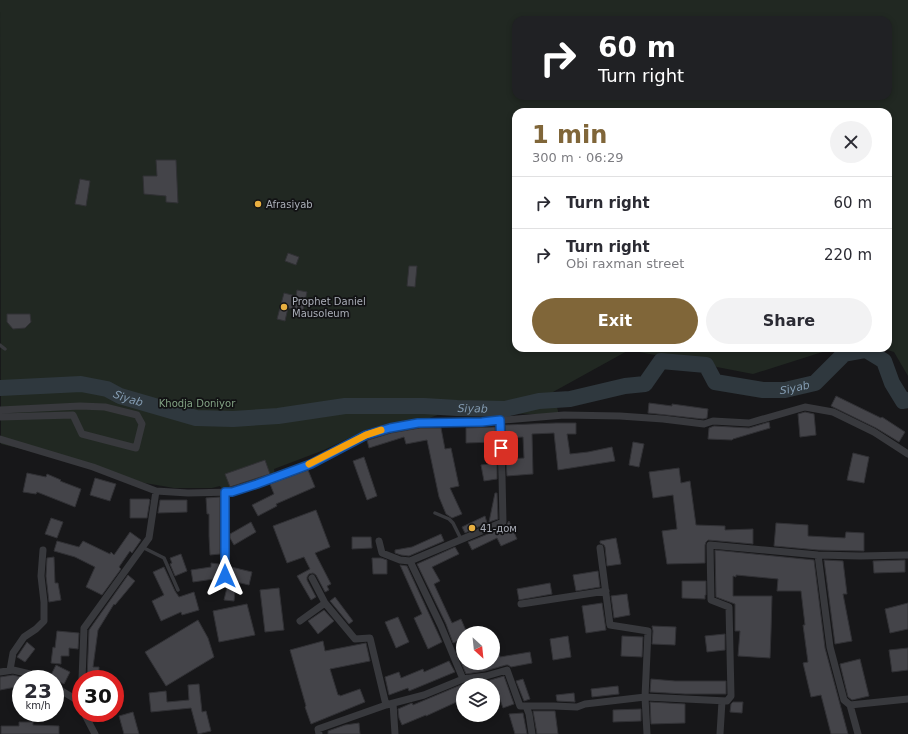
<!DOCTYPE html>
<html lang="en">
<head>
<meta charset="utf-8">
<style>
  :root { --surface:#fff; --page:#f2f2f3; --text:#2b2b33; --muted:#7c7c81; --line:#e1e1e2; --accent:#806639 }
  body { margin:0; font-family:"DejaVu Sans",sans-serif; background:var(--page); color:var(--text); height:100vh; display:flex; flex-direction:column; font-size:15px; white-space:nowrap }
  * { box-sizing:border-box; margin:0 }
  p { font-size:13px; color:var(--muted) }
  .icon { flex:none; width:22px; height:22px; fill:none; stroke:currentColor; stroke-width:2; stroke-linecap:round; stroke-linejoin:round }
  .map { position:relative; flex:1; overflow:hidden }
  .sheet { position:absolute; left:512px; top:108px; width:380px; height:244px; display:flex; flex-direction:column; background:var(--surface); border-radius:12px; box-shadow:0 2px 6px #0003 }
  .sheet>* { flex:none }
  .guide { position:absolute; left:512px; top:16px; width:380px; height:84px; border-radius:12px; box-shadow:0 2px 6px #0003; background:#202124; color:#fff; overflow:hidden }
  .needle { width:26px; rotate:153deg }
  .buttons { position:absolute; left:456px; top:626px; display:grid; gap:8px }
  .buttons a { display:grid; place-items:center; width:44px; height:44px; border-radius:50%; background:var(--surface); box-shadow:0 2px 6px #0003; font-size:20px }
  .speed { position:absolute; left:12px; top:670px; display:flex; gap:8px; font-size:20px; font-weight:700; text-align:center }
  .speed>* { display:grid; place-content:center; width:52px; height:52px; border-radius:50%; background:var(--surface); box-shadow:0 2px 6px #0003; line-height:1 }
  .speed small { font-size:10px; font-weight:400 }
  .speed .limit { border:6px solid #d22; background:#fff; color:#111 }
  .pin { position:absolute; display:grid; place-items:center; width:34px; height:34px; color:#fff; margin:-17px; border-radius:8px; box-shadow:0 2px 6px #0006 }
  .me { position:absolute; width:44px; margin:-22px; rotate:0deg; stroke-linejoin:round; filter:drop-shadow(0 0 3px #0008) }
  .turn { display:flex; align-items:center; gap:14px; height:84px; padding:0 20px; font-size:18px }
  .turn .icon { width:52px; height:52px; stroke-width:2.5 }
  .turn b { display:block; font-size:28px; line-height:34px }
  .round { display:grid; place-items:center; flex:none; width:42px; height:42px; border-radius:21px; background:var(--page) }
  .head { display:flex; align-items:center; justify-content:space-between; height:68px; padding:0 20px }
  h1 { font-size:24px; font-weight:600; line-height:30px; color:var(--accent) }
  .action { display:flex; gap:8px; margin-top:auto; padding:8px 20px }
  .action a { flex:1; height:46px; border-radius:24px; background:var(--accent); color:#fff; font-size:16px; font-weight:600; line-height:46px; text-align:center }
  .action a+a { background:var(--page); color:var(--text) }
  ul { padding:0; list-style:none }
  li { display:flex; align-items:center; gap:12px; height:52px; padding:0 20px; border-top:1px solid var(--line) }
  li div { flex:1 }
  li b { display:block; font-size:15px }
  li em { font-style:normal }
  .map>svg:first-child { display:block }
</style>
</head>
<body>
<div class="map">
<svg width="908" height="734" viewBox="0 0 908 734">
  <rect width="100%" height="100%" fill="#171719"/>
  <!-- green -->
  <path fill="#212822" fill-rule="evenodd" d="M0,0H908V376L894,352L881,348H888V112H516V348H835L753,374L629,350L553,392L559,415L449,411L429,418L368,429L324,450L274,469L275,474L227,490L223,491L220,486L212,488H174L145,483L38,453L1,444ZM516,20H888V96H516Z"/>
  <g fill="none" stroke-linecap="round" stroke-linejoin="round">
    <!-- river -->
    <path stroke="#2f383e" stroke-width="16" id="s1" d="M0,388L81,384L107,389L120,396L196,418L233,419L278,416L345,406H424L457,408L505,409L539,401L570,399L625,386L645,384L661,361L706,365L715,382L763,390H785L815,383L844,354L866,350L884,361L892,383L903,401L908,400"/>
  </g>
  <!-- building -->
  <path fill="#444449" stroke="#313135" d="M156,160H176L178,203L166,202V196L144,194L143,176H157Z
    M80,179L90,181L86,206L75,204Z
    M288,253L299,257L296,265L285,261Z
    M409,266H417L415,287L407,286Z
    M297,290L307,292L303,311L288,308L285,321L277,319L284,293L296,296Z
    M7,314H30L31,322L25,328L13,329L7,322Z
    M836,396L881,418L882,417L905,432L899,442L876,428L831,406Z
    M649,403L672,406V404L708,409L707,418L703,419L648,413Z
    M805,412L814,414L816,435L800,437L798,414Z
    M769,422L770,428L733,439L732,440L708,439L709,428L714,426L749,428Z
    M556,423H576V434H567L570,454L588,452L612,447L615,461L558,470L554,433L532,434L533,474L507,476L506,461H508V459L524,458L523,437L506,438L505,425Z
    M495,427L496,439H494L495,442L466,443V428Z
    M420,428H441L445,449L451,448L459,486L450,488L462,514L452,518L446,514L439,497L427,440L406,444L404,437L369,448L367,440H368L391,433Z
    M633,442L644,444L639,467L629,465Z
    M853,453L869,457L864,483L847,480Z
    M364,457L377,496L367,500L353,461Z
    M265,460L270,474L230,487L225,474Z
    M497,463V479L484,481L481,465Z
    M679,468L681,483L690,481L696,525L725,526V530L753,529V544L708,540L706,542L705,545V563L667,564L662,531L677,529L673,495L653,498L649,472Z
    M308,470L315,487L276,504L277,506L258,516L252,505L274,494L270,484Z
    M27,473L46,477L47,474L61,480L60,481L81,489L75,507L37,492L36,494L23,492Z
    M95,478L116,484L110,501L90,495Z
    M495,493H497L498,519L489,522Z
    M220,497V554L210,555L209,536V514H207L206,498Z
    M130,499H149L150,500L147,518H130Z
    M160,500H187V512L158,513Z
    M316,510L330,547L315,553L331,584L327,586L329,590L325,592L316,575L313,573L309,574L307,577V580L316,597L311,600L297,576L310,569L304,557L287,563L273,526Z
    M485,516L487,523L465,533L462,527Z
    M51,518L63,522L57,538L45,534Z
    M509,521L517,539L501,546L497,538L472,550L468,542L505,527Z
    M251,522L256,532L234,545L230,538V534Z
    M776,523L808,525V536L845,538L846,532L864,533V551L818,550L774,546Z
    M130,532L141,540L132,553L130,551L119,567L121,569L102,595L86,587L95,567L75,557L54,551L57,541L79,547L83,541L110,554L111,552L114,555Z
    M441,534L444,541L409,556L401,555L395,553V550L412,547Z
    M352,537H371L372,548L352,549Z
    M616,538L621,564L607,566L605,547L604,545L600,543V541Z
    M455,547L459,554L432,567L440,581L434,584L452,623L461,619L467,633H463V639L453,643L446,624L417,564Z
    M715,550L814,560L825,648L848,734H831L821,695L811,697L803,663L808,662L803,625H805L801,591H777L778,579L736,575V577L733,576V596H772L771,632L770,658L738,656L740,631H735V604L716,597Z
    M181,554L187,571L175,576L170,564L172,563L170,558Z
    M54,557L55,583H58L61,600L49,602L46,576L47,558Z
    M372,558H381L387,560V574H373Z
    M824,560L843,561L847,594H843L852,641L835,644Z
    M905,560V572L874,573L873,561Z
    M211,563L219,564L221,578L193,582L191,570L211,567Z
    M400,565L407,566L442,642L428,649L414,618L422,614Z
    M164,567L175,591L179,597L194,592L199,610L182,615L181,612L161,621L152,601L164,595L153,572Z
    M231,567L252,572L249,585L236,582L234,601L224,600L230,575Z
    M598,571L600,587L576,591L573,575Z
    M128,575L135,581L115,605L114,604L98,630L93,667H99V679H87L89,630Z
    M682,581H706V595H705V599L682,598Z
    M550,583L552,594L519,600L517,589Z
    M279,588L284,630L265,632L260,590Z
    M627,594L630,615L614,618L611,596Z
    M335,597L353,621L349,624L330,601Z
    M602,603L606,630L586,633L582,606Z
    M908,603V629L890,633L885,609Z
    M247,604L255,635L219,642L213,611Z
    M324,610L334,621L318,634L308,621Z
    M398,617L409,642L396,648L385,622Z
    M198,620L208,638L214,657L166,686L145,652Z
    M652,626L676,627L675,645L652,644L653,631Z
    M57,631L79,633L78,649L69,648V656H61V664L51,663L53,647L55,648Z
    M725,634V650L707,652L705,636Z
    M568,636L571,657L553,660L550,639Z
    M622,636L643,637L642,657L621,656Z
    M496,640L500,657L530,652L532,663L511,667L508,665H506L485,671L466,674L460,660L463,659V663H493V641Z
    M323,641L325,651L366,643L370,661L330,669L338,695H340V696L360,689L365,702L311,724L305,707L306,706L290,650Z
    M27,642L35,649L25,662L17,657Z
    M908,648V670L892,672L889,650Z
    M860,659L869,696L852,700L848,697L840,664Z
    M449,661L455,672L409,691L408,688L389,695L385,677L399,672L401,678L423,669L424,672Z
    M56,665L70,672L64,684L50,677Z
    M13,675L21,677V690L16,687L0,690V677Z
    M504,676L514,704L503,708L498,694L493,696V685H465V684L487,681Z
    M523,679L530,699L524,701L516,681Z
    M651,679L675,681H726V694H685L650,692Z
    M199,684L202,712L206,711L211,731L198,734L191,708L151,712L149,693L166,691L167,702L189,700L188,685Z
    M463,684V699L426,716V715L402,725L399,718L398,709L412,703L413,705Z
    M618,686L619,694L592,697L591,689Z
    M574,693L575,702L557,701L556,695Z
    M650,702L685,704V723L651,724Z
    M733,702H743L742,713L730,712L731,704Z
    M641,709V721L613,722V710Z
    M533,711H555L558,734H537Z
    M133,712L139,734H124L119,716Z
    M523,713L527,734H515L509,714Z
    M19,722H33V725L59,726V734H1V726H19Z
    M359,723L360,734H328V731L345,725Z"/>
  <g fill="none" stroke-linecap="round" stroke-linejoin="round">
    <!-- service -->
    <path stroke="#38393d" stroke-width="3.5" d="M0,345L5,349
      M435,513L449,519L453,523L461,539
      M142,547L164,558L178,590"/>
    <!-- minor -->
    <path stroke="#38393d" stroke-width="7" d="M0,410L80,406L105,407L137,415L142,424L136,448L82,434L73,415L0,417
      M500,421L502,476L503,522L410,561L441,626L463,679L486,676L507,670L520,706H526L529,714L532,734
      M0,439L93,467L156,491L188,493L232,492L257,484L311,464L366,435L390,428L418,423L482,422L564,415L620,416L663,419L704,424L713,421L749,423L805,407L833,412L874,432L908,454
      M225,492V575
      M379,541L382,553L400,560L410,561
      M600,548L610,625L648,631L645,697L647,734
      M818,555L830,647L844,700L850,705L858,734
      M312,578L325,603L355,639L370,638L386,705
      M521,604L606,591
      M300,621L325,603
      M10,670L13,653L24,637L36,629L44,621V602L41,576L43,550
      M0,672L13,670L30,674L39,679
      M82,679L84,628L149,538L156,491
      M55,687L77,700L81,705
      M393,703L395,734
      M850,705L908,699
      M526,706H554L577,707L585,704L645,697L727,701L731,696L729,607L711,600L710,545L818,555L860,556L908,555
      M84,713L95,734
      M319,734L318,729L386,705L424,695L463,679
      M720,734L722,701"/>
  </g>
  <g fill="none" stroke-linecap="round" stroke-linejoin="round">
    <!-- route casing -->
    <g stroke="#114b97" stroke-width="10">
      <path id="route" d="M225,576V492H232L257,484L311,464L366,435L390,428L418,423L482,422L500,420L501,448"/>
    </g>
    <!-- route -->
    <use href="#route" stroke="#1a73e8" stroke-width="7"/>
    <!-- slow -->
    <path stroke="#f59e0b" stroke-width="7" d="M309,464L366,435L381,430"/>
  </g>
  <!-- markers -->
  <g fill="#e8af40" stroke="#121214" stroke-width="1.5">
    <circle cx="258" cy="204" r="4"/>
    <circle cx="284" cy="307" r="4"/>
    <circle cx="472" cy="528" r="4"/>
  </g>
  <g text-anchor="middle" stroke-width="3.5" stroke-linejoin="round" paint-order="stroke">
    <!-- poi labels -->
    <g font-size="10" fill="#aaaeb8" stroke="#121214" text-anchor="start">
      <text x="266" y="208">Afrasiyab</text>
      <text x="292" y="305">Prophet Daniel<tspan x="292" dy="12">Mausoleum</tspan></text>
      <text x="480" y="532">41-дом</text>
    </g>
    <!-- park labels -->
    <g font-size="10" fill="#82a284" stroke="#121214">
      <text x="197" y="407">Khodja Doniyor</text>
    </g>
    <!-- water labels -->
    <g font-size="11" font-style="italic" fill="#839bb1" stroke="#121214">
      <text dy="4" stroke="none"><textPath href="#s1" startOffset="827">Siyab</textPath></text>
      <text dy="4" stroke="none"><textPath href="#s1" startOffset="131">Siyab</textPath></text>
      <text dy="4" stroke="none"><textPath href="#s1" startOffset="479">Siyab</textPath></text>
    </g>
  </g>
</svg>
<div class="buttons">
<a><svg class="needle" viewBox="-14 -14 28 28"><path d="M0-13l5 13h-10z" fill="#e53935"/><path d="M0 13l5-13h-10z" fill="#7c7c81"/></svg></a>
<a><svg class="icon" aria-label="layers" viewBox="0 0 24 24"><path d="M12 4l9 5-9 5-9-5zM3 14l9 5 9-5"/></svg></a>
</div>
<div class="speed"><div>23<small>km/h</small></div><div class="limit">30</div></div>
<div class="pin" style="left:501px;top:448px;background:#d93025"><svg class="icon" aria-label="arrive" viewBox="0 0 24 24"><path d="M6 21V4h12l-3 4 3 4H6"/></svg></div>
<svg class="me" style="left:225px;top:576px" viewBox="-20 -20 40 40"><path d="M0-17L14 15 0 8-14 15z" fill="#1a73e8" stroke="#fff" stroke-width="4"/></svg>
<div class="guide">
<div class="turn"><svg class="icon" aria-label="right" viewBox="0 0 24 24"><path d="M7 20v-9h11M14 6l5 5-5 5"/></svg><div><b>60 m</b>Turn right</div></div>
</div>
<section class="sheet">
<div class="head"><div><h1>1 min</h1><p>300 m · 06:29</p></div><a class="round"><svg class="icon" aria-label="close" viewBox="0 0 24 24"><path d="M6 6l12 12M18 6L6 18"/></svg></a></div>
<ul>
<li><svg class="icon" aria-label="right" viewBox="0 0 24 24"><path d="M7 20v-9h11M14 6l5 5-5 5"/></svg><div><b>Turn right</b></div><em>60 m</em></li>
<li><svg class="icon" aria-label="right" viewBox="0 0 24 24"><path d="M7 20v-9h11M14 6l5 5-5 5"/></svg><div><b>Turn right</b><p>Obi raxman street</p></div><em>220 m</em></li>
</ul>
<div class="action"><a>Exit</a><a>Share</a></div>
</section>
</div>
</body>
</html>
